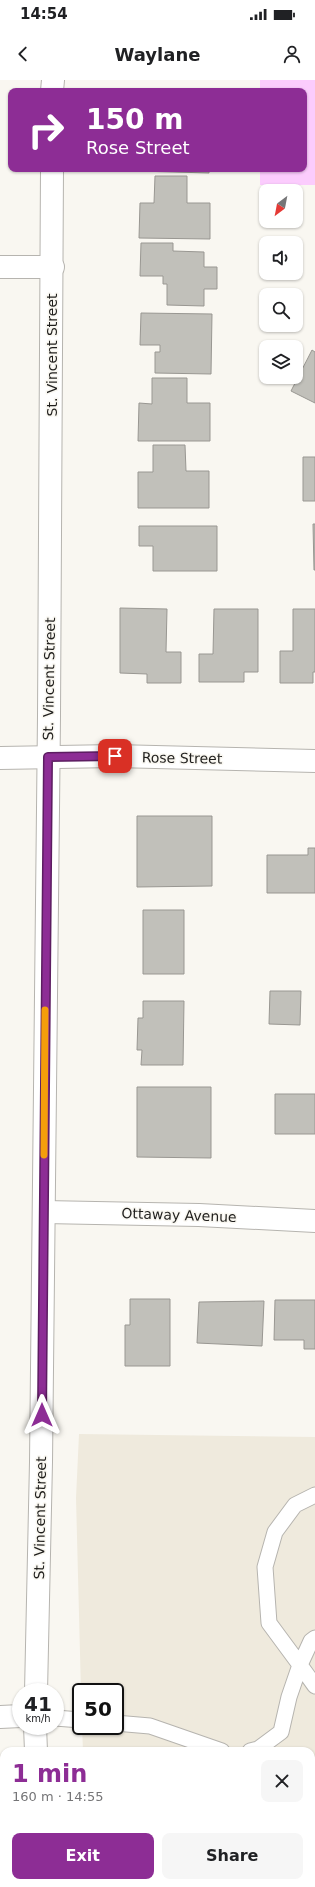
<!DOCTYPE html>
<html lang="en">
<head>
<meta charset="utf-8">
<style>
  :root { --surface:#fff; --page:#f6f6f6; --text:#202124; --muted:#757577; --accent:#8d2d95 }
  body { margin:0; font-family:"DejaVu Sans",sans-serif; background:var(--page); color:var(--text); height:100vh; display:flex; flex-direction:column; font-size:15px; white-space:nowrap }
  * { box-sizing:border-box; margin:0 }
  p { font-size:13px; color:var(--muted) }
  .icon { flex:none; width:22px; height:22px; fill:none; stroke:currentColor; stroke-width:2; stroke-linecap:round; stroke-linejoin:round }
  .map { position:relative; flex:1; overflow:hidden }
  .panel { position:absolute; left:0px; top:1667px; width:315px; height:140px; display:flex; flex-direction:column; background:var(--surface); border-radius:12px 12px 0 0; box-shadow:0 1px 3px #0004 }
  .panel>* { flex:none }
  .top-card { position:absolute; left:8px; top:8px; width:299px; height:84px; border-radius:8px; box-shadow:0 1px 3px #0004; background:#8d2d95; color:#fff; overflow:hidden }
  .needle { width:26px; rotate:212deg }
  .tools { position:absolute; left:259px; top:104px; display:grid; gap:8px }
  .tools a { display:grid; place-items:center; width:44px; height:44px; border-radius:8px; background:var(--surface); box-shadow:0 1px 3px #0004; font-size:20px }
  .speed { position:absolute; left:12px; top:1603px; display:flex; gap:8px; font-size:20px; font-weight:700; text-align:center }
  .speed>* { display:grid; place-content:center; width:52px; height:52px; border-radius:50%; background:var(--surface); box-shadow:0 1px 3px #0004; line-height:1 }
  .speed small { font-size:10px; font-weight:400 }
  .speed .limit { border:2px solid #111; border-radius:6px; background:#fff; color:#111 }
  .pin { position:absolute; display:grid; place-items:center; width:34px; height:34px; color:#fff; margin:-17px; border-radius:8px; box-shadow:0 2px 6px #0006 }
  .me { position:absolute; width:44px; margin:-22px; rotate:0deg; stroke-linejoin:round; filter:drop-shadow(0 0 3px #0008) }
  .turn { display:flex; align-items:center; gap:14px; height:84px; padding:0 12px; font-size:18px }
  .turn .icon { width:52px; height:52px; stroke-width:2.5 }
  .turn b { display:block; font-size:28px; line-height:34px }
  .round { display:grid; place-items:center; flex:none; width:42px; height:42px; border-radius:8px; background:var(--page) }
  .overview { display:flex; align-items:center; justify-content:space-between; height:68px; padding:0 12px }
  h1 { font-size:24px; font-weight:800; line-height:30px; color:var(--accent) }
  .button { display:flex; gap:8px; margin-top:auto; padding:8px 12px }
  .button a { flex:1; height:46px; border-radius:8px; background:var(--accent); color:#fff; font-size:16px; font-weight:800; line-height:46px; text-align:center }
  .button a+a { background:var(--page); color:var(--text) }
  .status { display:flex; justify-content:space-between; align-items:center; height:28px; padding:0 20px; background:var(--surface); direction:ltr }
  .status svg { height:11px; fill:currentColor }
  header { display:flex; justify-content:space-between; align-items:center; height:52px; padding:0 12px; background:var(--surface); font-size:18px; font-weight:800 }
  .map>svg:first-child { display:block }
</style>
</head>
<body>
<div class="status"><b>14:54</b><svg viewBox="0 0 49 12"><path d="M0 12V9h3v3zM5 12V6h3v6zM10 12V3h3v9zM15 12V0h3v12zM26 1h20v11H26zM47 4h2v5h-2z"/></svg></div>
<header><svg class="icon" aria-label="back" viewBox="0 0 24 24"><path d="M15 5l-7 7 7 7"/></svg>Waylane<svg class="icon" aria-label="person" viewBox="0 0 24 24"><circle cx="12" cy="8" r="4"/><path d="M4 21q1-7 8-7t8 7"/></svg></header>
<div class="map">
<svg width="315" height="1807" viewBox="0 0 315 1807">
  <rect width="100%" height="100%" fill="#f9f7f1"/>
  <!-- built -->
  <path fill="#efeadd" d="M79,1354L315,1357V1807H87V1803H311V1671H83L82,1646H115V1612H81L76,1418Z"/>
  <!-- green -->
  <path fill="#fbccfd" d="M260,0H315V105H260V89H304V11H260Z"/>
  <!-- building -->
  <path fill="#c1c0ba" stroke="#999792" d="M138,89H209V93L138,91Z
    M155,96H187V123H210V159L139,158L140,123H154Z
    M141,163H173V171L204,172V187H217V209H204V226L167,225V204H163V196H140Z
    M141,233L212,234L211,294L155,293V272H160V265H140Z
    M312,270L315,272V323L291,311Z
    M152,298H187V323H210V361H138L139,323L152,324Z
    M153,365H185L186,391H209V428H138V392H153Z
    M303,377H315V421H303Z
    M313,444H315V490H314Z
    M139,446H217V491H153V466H139Z
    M120,528L167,529L166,572H181V603H147V594L120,593Z
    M214,529H258V592H244V602H199V574H213Z
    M293,529H315V592H313V603H280V571H293Z
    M137,736H212V806L137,807Z
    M308,768H315V813H267V775H308Z
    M143,830H184V894H143Z
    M270,911H301L300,945L269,944Z
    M143,921H184L183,985H141L142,970H137L138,938H143Z
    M137,1007H211V1078L137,1077Z
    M275,1014H315V1054H275Z
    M130,1219H170V1286H125V1245H130Z
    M275,1220H315V1269H304V1260H274Z
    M264,1221L262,1266L197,1263L199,1222Z"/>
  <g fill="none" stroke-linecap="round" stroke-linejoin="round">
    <!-- service casing -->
    <g stroke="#b6b4af" stroke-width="17">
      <path id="service" d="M315,1558L311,1561L300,1585L315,1606
        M55,1638L81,1640
        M115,1643L150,1646L222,1671
        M250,1671L258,1669L281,1652L289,1617L300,1585L269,1543L265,1487L275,1452L295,1425L315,1415
        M311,1702L315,1704"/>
    </g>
    <!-- minor casing -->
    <g stroke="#b6b4af" stroke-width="24">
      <path id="minor" d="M0,187H53
        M0,678L115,676L315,681
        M44,1132L199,1135L315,1141"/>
    </g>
    <!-- tertiary casing -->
    <g stroke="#b6b4af" stroke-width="24">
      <path id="tertiary" d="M0,1637L21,1636"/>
    </g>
    <!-- secondary casing -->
    <g stroke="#b6b4af" stroke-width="24">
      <path id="secondary" d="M52,11L53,0
        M36,1612L41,1382L49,636L52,89
        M35,1646L36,1671
        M36,1807V1803"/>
    </g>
    <!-- service -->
    <use href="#service" stroke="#fff" stroke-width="15"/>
    <!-- minor -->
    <use href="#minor" stroke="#fff" stroke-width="22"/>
    <!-- tertiary -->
    <use href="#tertiary" stroke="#fff" stroke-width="22"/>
    <!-- secondary -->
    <use href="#secondary" stroke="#fff" stroke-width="22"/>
  </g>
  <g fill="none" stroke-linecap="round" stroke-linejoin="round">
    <!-- route casing -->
    <g stroke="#5c1d61" stroke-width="10">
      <path id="route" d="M42,1335L48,677L115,676"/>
    </g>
    <!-- route -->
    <use href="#route" stroke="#8d2d95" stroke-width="7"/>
    <!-- slow -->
    <path stroke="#f59e0b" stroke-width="7" d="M44,1075L45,930"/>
  </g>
  <g text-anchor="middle" stroke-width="3" stroke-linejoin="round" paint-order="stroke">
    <!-- street labels -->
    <g font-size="14" fill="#1f1e1c" stroke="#f9f7f1">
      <text transform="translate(52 275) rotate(-90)" y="5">St. Vincent Street</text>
      <text transform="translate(49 599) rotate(-89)" y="5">St. Vincent Street</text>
      <text transform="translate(182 678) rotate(1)" y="5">Rose Street</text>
      <text transform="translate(179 1135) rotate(2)" y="5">Ottaway Avenue</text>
      <text transform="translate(40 1438) rotate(-89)" y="5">St. Vincent Street</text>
    </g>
  </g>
</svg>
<div class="tools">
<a><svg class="needle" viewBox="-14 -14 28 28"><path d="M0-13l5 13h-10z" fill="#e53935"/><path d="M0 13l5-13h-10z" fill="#757577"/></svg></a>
<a><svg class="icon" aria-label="sound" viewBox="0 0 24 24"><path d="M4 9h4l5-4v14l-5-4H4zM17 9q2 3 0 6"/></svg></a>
<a><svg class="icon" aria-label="search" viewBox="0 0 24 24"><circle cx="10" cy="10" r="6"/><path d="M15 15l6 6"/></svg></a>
<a><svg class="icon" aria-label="layers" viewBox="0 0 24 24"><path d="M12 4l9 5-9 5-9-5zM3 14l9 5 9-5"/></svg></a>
</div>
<div class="speed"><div>41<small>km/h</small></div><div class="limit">50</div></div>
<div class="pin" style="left:115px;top:676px;background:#d93025"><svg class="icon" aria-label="arrive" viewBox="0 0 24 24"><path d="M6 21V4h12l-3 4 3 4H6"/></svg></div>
<svg class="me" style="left:42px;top:1335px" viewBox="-20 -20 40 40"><path d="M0-17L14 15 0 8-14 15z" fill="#8d2d95" stroke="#fff" stroke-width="4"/></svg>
<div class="top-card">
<div class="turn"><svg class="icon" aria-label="right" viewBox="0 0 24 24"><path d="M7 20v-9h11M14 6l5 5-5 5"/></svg><div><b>150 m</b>Rose Street</div></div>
</div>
<section class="panel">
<div class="overview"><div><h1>1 min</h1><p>160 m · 14:55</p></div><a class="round"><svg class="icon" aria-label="close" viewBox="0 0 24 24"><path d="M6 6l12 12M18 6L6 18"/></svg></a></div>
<div class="button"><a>Exit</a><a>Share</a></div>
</section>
</div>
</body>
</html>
